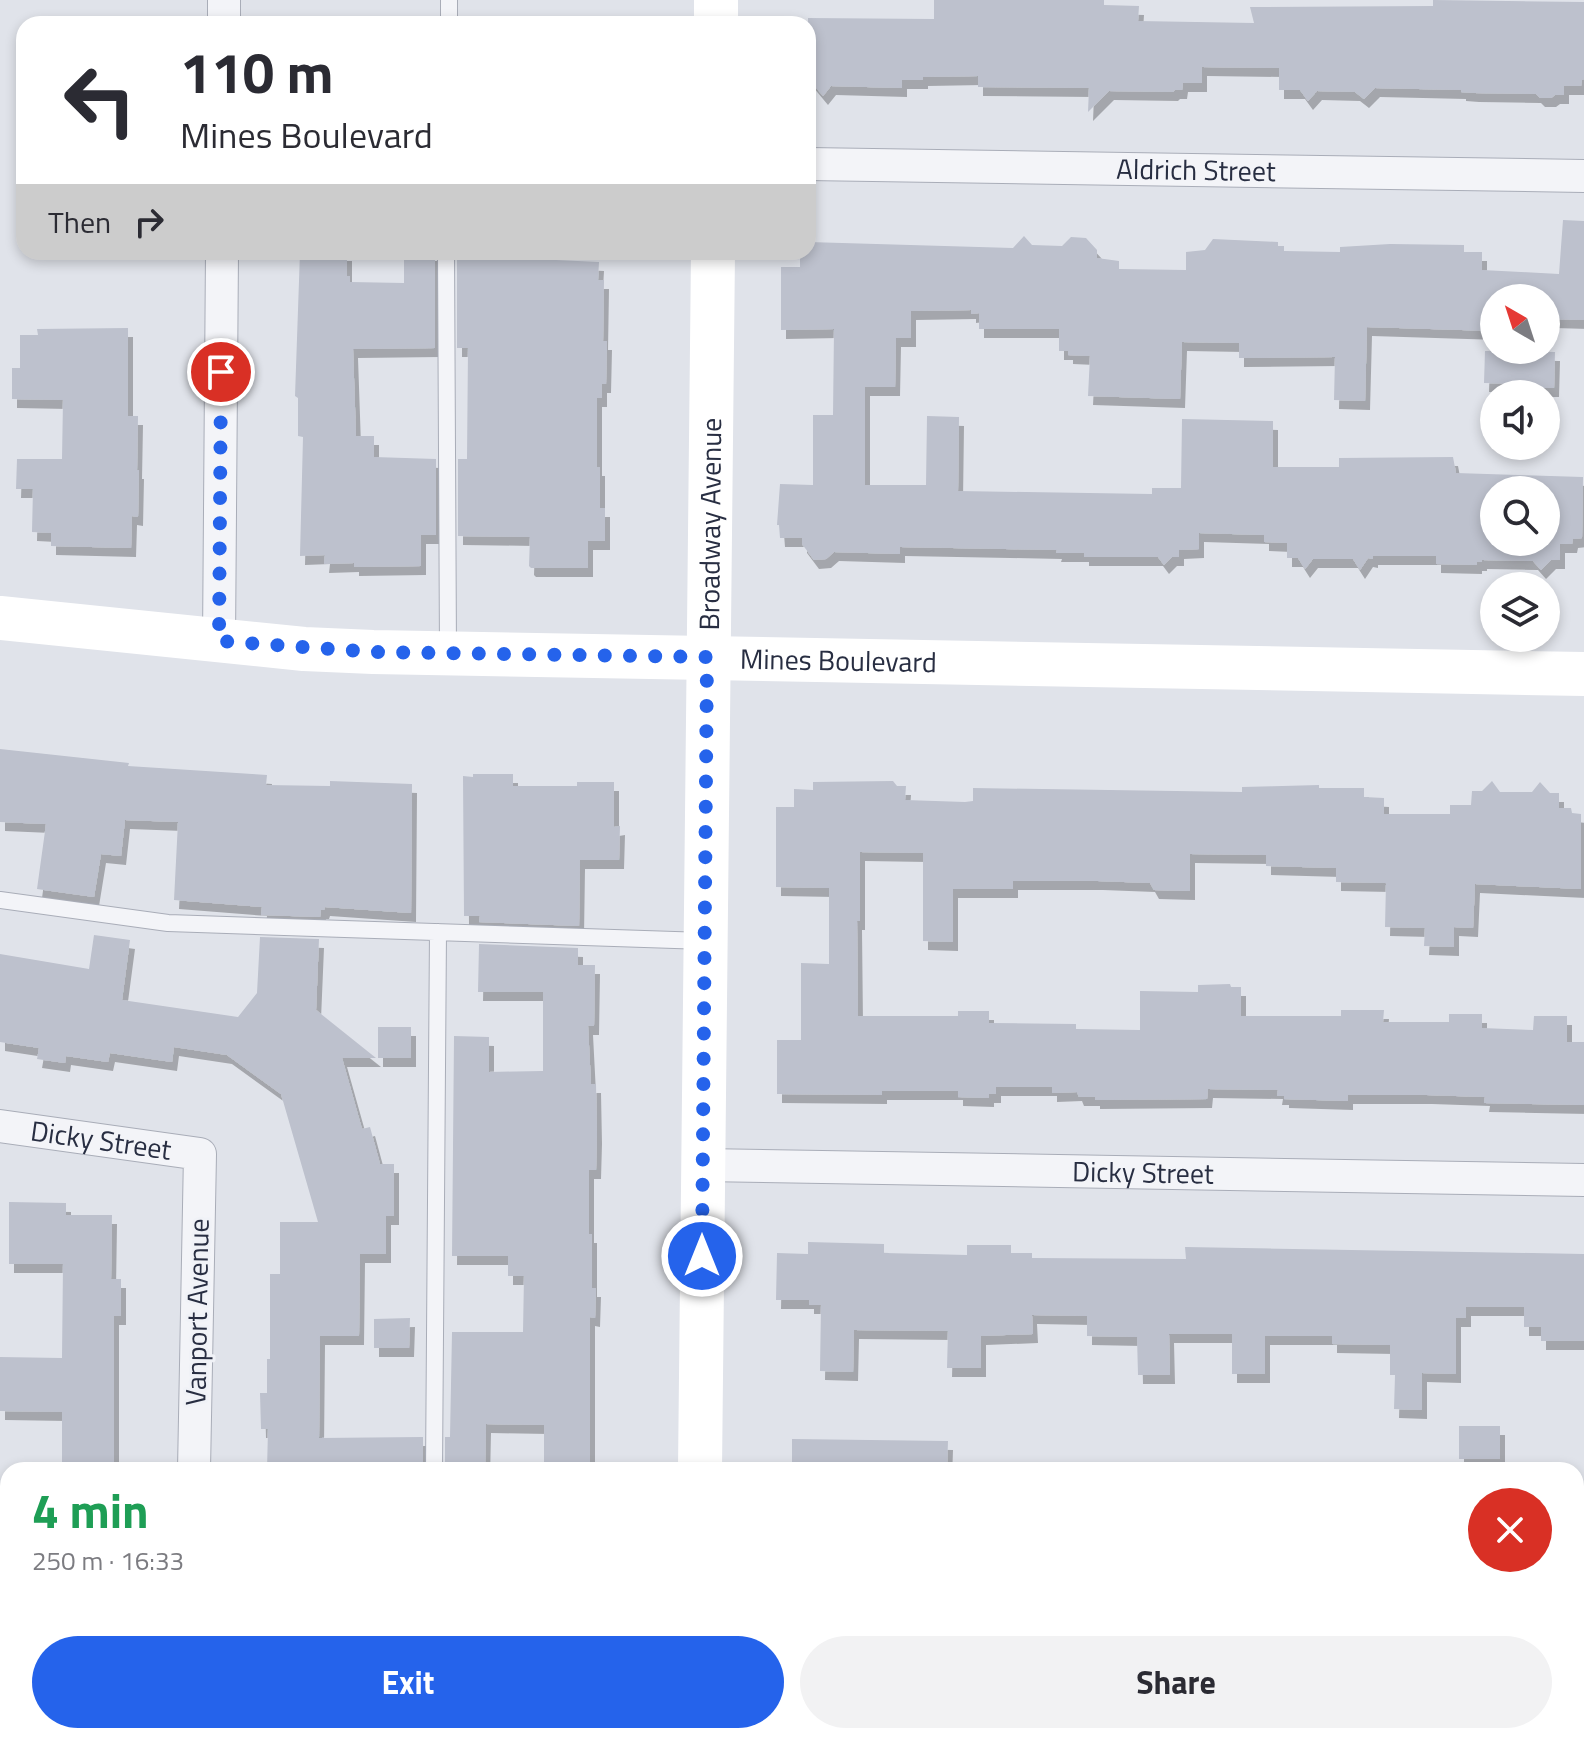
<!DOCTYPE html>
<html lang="en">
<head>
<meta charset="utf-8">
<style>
  :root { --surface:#fff; --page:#f2f2f3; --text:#2b2b33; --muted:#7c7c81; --accent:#2563eb }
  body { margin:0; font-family:"Titillium Web",sans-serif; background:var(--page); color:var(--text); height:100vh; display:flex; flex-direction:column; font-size:30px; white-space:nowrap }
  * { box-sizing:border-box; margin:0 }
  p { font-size:26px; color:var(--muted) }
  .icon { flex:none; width:44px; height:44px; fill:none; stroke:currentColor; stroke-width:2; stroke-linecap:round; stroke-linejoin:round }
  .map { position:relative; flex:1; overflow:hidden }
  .sheet { position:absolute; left:0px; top:1462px; width:1584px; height:282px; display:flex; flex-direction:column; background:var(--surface); border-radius:24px 24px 0 0; box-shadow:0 4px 12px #0003 }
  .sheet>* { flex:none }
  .top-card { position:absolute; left:16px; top:16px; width:800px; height:244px; border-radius:24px; box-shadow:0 4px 12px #0003; background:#fff; color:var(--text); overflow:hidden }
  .needle { width:52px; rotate:321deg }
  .buttons { position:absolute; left:1480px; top:284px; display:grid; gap:16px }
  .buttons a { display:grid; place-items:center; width:80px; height:80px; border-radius:50%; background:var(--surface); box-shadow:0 4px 12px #0003; font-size:40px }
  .pin { position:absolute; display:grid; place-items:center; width:68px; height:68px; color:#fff; margin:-34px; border:4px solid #fff; border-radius:50%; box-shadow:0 2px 8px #0007 }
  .me { position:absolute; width:88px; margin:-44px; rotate:0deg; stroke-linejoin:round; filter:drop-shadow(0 0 6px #0008) }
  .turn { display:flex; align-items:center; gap:28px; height:168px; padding:0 32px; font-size:36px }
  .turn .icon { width:104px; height:104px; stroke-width:2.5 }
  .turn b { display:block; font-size:56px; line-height:68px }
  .then { display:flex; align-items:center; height:76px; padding:0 32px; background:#0003; gap:16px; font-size:30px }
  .round { display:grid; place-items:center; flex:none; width:84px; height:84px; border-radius:42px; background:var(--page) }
  .summary { display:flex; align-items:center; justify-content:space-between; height:136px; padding:0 32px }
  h1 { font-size:48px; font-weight:700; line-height:60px; color:#1e9e55 }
  .cta { display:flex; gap:16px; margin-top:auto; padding:16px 32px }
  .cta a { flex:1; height:92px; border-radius:48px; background:var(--accent); color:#fff; font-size:32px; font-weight:700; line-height:92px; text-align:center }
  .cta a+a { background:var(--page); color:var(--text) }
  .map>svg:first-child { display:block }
</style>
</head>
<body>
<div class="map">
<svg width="1584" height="1743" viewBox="0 0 1584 1743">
  <defs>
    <filter id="shadow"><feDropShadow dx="5" dy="9" stdDeviation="0" flood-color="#0004"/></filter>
  </defs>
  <rect width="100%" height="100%" fill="#e0e3ea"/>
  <!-- building -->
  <path fill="#bdc1cd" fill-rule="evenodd" filter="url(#shadow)" d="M934,0H1104V5L1139,6L1138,21L1254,23L1250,7L1433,6V0L1584,2V79L1582,80L1581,86H1564V95H1555L1551,98H1540L1536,94L1474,93L1461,92V90L1375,88L1364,99L1355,92L1317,91L1308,101L1300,90H1279V68L1202,67V83H1183L1182,90H1175L1173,92L1109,91L1088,112L1089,88L978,87V76L923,77V80H902V88L831,86L823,96L808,78V18L934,19Z
    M1563,220L1584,221V320L1549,319V298H1494V331L1367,327L1365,401L1334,400L1335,357L1239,358V343L1182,342L1180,399L1088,396L1090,356L1068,355V351H1059V329H979V313L971,314V310L911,311V338H896L895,387H865V485H926L927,416L959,417L958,491L1152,494V488H1181L1182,419L1273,421V467H1339V458L1453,457L1456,473L1583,477L1582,538L1573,539L1572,544H1560V560H1551L1541,570L1533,561L1482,560V562H1477V565L1436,564V556H1373V559L1368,558L1360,570L1353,559H1313L1305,569L1298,558H1287V543L1264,542V535L1199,533V549L1179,550V557H1172L1164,565L1158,557H1084V553H1056L1057,550L900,547V554L834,552L826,559L814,560L802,544V538H780L779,525H777L780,484L813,485V415H833L834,329L781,330V267H800V252H808V242L1013,248L1024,236L1032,245L1062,246L1071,237L1086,238L1097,250V258L1119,261V269L1186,270V252L1205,250L1213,239L1278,242V246H1284V251L1340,252V247L1390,244L1464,245V252H1482V270L1559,274ZM1494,490H1546V542H1494Z
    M300,252H347V276H350V282L404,283V252H435V348L353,349L356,436H374V457L436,459V535H421V566L354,567V563L324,564L325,555L300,556L303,437L298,436V398L295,396Z
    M457,252L490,257L599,262L598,280H604L603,341H607L606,384H602V398H597V467H600V508H605V541H588V568H531L529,566L530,537L458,536V459H467L468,348H457Z
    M128,328V416H138L137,470H139L138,517L132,516L131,548L51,546V533L32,532L33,489H16L17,459H62L63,400L12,399V368H20V335H38L37,329Z
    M1485,351L1555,352L1554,388H1523V384L1484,383Z
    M0,749L129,763L128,766L267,775L266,785L330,786V781L412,784L411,913L325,907L324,910H321L320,917L261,915L262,907L174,900L178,822L125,820L121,856L101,854L94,897L37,889L46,824L0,822Z
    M473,774H513V786H577V782H614V827L620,826L619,860H580L579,926L479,922L480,916H464L463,776L473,777Z
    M893,781L897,786H906L905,800L965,802L973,801V788L1242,792V787L1319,785V788H1364V797L1384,798V814H1450V805H1471L1472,791H1482L1492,781L1500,792H1532L1540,782L1550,793H1559V808H1571L1572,813L1581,814V889L1475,884L1473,928L1454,927V947L1424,946L1425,928L1385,927L1386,883L1336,882V868L1266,866V855L1190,854V891L1154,890L1150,883L1098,881H1013V889H953V942L923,941V853L860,852V921H857L858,1016H958V1011H989V1023L1076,1024V1029L1140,1030V991L1198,992V985L1230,984L1231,987H1241V1016H1341V1010H1384L1383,1022H1449V1014H1482V1028L1533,1030L1534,1016H1567V1042H1584V1105L1484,1103L1485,1097L1427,1095H1348V1101L1284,1099V1096H1277L1278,1090L1208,1089L1207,1099L1095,1100V1097H1079L1077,1092L1052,1093V1087H996V1094H989V1098L958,1097V1091H882V1095L777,1094V1040H801V963L829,964V888L776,887V807H794V789L813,790V782Z
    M94,935L130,940L122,1000L238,1017L257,993L260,937L319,939L316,1010L376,1058H342L362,1129L370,1127L380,1164H394V1216H386V1254H360L359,1336H320L319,1438L423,1437V1468L344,1466V1470H267L268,1429H261L260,1393H267V1359H270V1274H280V1222H318L281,1094L227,1055L174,1047L172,1062L110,1053L108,1062L66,1056L65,1063L37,1059L39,1048L0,1042V954L89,969Z
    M479,944L578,948V965H595L594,1026H588L591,1084H596L597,1135L596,1170H589V1234H592V1288H596L595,1318L590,1317V1470H544V1425L486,1424L485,1470L445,1468V1437H450L452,1332H523L524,1276H508V1256H452L454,1036L489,1037V1072L543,1071V992H478Z
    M378,1027H411V1058H378Z
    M9,1202L66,1203V1215H112L111,1279H121V1316H114V1470H62V1412L0,1411V1357L62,1358L63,1264H9Z
    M808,1242L884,1244V1253L967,1255V1245H1011V1253H1032V1258L1186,1259L1185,1247L1584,1254V1341H1541V1327H1524V1307H1466V1318H1456V1374L1422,1373V1410L1394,1409L1395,1375H1390V1345L1332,1344V1336H1265V1374H1232V1334H1169L1170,1375H1138L1137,1337L1087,1336V1316L1032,1315L1033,1334L981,1336V1368H947L948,1331L854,1330L853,1372L820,1371L821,1305H809V1300H776L777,1253L808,1254Z
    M410,1318L409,1348H374V1319Z
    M1459,1426H1500V1459H1459Z
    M792,1439L948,1441L947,1470H792Z"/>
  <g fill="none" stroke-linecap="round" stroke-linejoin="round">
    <!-- lane casing -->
    <g stroke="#a9adb8" stroke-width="18">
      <path id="lane" d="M449,24V0
        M446,252L448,652
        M0,900L168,923L705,941
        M434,1470L438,932
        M433,1743V1736"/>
    </g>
    <!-- street casing -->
    <g stroke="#a9adb8" stroke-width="34">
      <g id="street">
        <path d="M224,24V0"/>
        <path id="s1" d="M808,164L1584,176"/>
        <path d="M219,641L222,252"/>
        <path id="s2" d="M0,1126L200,1154L194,1470"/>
        <path id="s3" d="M703,1165L1584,1180"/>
        <path d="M1576,1657H1584"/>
        <path d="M189,1743V1736"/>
        <path d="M1484,1743V1736"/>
      </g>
    </g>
    <!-- lane -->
    <use href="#lane" stroke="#f3f4f8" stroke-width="16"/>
    <!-- street -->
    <use href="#street" stroke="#f3f4f8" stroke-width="32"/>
    <!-- secondary -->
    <g stroke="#fff" stroke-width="44">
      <path d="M716,24V0"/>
      <path id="s4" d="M0,618L304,649L373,652L1584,674"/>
      <path id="s5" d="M700,1470L713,252"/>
      <path d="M701,1736L702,1743"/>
    </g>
  </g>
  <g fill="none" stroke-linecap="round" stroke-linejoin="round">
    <!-- route -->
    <path stroke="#2563eb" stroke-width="14" stroke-dasharray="0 25.2" d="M221,372L219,641L373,652L707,657L702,1256"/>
  </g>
  <g text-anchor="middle" stroke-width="6" stroke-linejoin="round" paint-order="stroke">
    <!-- street labels -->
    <g font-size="28" fill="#282e42" stroke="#f0f2f7">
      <text dy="10" stroke="none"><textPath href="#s1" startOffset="388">Aldrich Street</textPath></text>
      <text dy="10" stroke="none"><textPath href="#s5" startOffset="946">Broadway Avenue</textPath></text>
      <text dy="10" stroke="none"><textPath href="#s4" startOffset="840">Mines Boulevard</textPath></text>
      <text dy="10" stroke="none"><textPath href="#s2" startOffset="102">Dicky Street</textPath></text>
      <text dy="10" stroke="none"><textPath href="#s3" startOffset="440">Dicky Street</textPath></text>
      <text transform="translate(197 1312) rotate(-89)" y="10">Vanport Avenue</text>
    </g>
  </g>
</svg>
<div class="buttons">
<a><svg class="needle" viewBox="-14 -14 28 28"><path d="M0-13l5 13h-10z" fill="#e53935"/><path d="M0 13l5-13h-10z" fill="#7c7c81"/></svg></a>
<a><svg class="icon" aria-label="sound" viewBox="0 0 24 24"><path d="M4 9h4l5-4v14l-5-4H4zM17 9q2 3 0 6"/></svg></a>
<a><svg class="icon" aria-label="search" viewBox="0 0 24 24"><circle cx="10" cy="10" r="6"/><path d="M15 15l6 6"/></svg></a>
<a><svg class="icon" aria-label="layers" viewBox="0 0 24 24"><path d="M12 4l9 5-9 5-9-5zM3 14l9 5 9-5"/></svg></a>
</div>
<div class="pin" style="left:221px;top:372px;background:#d93025"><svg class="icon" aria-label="arrive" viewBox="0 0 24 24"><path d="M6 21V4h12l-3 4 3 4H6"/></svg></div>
<svg class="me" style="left:702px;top:1256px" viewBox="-20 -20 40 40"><circle r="17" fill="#2563eb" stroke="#fff" stroke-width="3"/><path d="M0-11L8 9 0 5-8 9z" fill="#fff"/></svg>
<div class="top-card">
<div class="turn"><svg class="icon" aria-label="left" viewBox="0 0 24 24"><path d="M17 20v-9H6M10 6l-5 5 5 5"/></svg><div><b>110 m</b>Mines Boulevard</div></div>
<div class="then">Then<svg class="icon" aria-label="right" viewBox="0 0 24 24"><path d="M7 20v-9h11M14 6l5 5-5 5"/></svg></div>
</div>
<section class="sheet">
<div class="summary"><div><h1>4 min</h1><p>250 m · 16:33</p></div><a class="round" style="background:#d93025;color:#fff"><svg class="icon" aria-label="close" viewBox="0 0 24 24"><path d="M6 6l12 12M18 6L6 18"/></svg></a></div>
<div class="cta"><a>Exit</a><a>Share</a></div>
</section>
</div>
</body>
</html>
